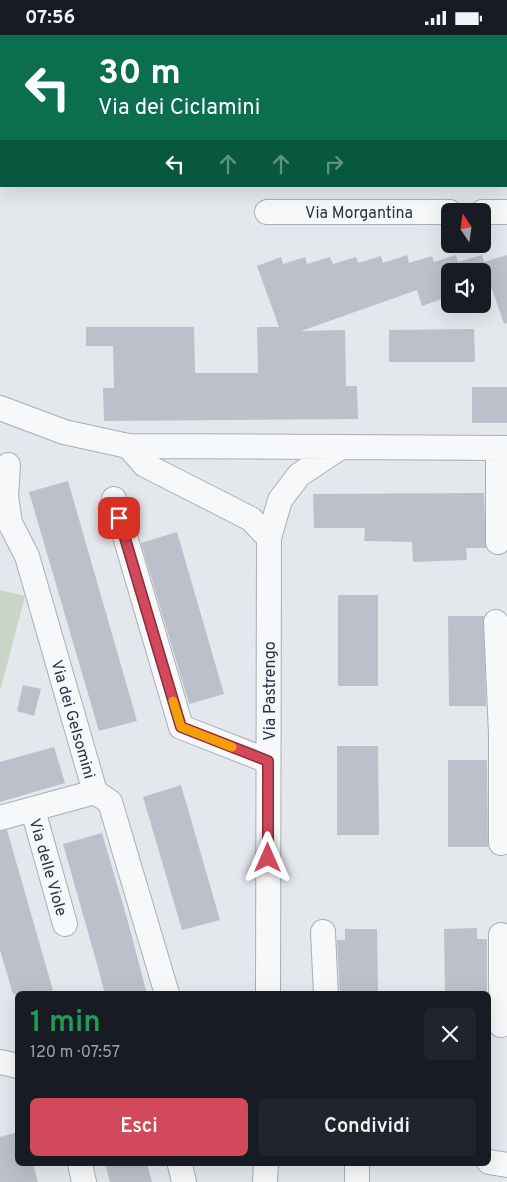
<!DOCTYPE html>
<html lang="it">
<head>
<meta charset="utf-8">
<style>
  :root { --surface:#171b24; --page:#20242c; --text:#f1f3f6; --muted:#9ea1a6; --accent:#d1495b }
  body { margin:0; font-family:Overpass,sans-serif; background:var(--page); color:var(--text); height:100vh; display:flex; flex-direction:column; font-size:19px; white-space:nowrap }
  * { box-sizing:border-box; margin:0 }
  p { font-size:16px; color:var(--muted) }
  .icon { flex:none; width:28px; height:28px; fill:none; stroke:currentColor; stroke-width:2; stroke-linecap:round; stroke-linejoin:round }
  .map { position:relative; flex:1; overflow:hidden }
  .drawer { position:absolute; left:15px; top:956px; width:476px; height:175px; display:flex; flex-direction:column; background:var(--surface); border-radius:8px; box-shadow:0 5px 20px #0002 }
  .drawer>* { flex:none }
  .hud { position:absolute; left:0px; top:0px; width:508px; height:152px; box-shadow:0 5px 20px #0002; background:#0b6e4f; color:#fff; overflow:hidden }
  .needle { width:32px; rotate:347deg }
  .controls { position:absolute; left:441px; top:168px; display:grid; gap:10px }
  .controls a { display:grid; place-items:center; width:50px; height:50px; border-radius:8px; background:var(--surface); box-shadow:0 5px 20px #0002; font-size:25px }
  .pin { position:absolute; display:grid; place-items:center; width:42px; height:42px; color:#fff; margin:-21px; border-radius:10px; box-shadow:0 2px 8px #0006 }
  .me { position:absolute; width:55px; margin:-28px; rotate:0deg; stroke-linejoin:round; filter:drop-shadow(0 0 4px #0008) }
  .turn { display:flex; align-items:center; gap:18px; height:105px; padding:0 15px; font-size:22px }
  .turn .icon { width:65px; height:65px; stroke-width:2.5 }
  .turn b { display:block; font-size:35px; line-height:42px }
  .lanes { display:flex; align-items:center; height:48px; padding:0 15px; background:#0003; justify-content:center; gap:25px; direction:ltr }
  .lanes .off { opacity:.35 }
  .round { display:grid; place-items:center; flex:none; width:52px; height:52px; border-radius:8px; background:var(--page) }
  .summary { display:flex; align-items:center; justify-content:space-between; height:85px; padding:0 15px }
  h1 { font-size:30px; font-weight:600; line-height:38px; color:#1e9e55 }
  .button { display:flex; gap:10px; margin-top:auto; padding:10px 15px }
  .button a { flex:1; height:58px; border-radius:8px; background:var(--accent); color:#fff; font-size:20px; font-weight:600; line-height:58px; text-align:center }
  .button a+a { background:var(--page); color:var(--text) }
  .status { display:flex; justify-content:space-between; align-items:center; height:35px; padding:0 25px; background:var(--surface); direction:ltr }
  .status svg { height:14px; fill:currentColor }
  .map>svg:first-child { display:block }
</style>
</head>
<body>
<div class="status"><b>07:56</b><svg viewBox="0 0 49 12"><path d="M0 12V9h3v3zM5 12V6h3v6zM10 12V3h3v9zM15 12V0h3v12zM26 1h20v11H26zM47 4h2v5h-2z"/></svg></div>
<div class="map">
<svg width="507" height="1147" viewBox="0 0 507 1147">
  <rect width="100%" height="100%" fill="#e4e7ec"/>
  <!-- green -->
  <path fill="#c9d6c5" d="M0,555L25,561L0,656Z"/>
  <!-- building -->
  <path fill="#bbc0ca" d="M407,220L409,228L432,221L434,227L456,220L458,227L482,220L484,227L507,220V288L504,289L492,254L482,257V236H450V261L422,271L417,255L301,296L345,295L346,351H357L358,384L104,386L103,353H114L113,311H86V292H194L195,338H258L257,292H279L257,231L281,222L283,229L305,222L307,229L330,222L333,229L356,222L358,228L381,221L383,228Z
    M474,294L475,327H389V295Z
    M472,352H507V388H472Z
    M68,446L137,686L99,696L29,457Z
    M484,458L486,513H466L467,525L413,527L412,507L364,506L365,493H314L313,459Z
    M177,497L224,659L189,669L141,508Z
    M338,560H378V651H338Z
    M448,581H484L486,671H449Z
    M23,650L41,654L34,681L17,676Z
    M337,711H378L379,800H337Z
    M54,712L65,748L0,767V727Z
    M448,725H487L488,812H448Z
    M181,750L220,885L182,895L143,762Z
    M7,795L54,959H13L0,915V796Z
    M102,798L128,887L147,959H105L97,929L63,809Z
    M477,893V904H487V959H445L444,894Z
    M345,894H377L378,959H340L337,905H345Z
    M18,1097V1129H33L38,1147H0V1102Z
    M105,1129H147L152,1147H110Z"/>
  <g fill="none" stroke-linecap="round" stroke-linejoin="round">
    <!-- minor casing -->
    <g stroke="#a9aeb7" stroke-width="26">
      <path id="minor" d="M242,0L243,1
        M506,57H507
        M267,177H450
        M482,177H507
        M0,373L64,397L128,411L341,412
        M128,411L145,430L251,484L269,503
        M8,430L6,461L10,488L27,521L95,757L110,767L167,959
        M114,464L181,692L268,726
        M498,507V413
        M496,587L501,699V808
        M33,775L65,889
        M0,783L95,757
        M323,897L326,959
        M501,900V990
        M268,959L269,503L280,465L299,440L341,412L507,413
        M0,1027L18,1031
        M489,1127L507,1130
        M80,1129L84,1147
        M357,1129V1147
        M180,1130L184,1147
        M265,1147L266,1129"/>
    </g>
    <!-- minor -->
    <use href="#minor" stroke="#f7f8fa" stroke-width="24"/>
  </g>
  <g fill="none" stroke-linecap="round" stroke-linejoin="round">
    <!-- route casing -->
    <g stroke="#882f3b" stroke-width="12">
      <path id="route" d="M119,483L181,692L268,726V823"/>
    </g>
    <!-- route -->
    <use href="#route" stroke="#d1495b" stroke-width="9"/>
    <!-- slow -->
    <path stroke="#f59e0b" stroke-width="9" d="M173,666L181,692L232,712"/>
  </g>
  <g text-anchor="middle" stroke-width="4" stroke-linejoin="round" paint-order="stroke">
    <!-- street labels -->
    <g font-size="16" fill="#2b3445" stroke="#f4f6f9">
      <text x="359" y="183">Via Morgantina</text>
      <text transform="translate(269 656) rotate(-90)" y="6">Via Pastrengo</text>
      <text transform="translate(74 684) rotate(74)" y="6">Via dei Gelsomini</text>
      <text transform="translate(49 832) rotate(74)" y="6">Via delle Viole</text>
    </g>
  </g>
</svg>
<div class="controls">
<a><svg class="needle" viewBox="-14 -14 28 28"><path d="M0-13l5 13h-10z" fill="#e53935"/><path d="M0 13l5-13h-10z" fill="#9ea1a6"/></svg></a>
<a><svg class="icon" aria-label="sound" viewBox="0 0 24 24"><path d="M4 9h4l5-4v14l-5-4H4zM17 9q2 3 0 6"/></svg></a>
</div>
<div class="pin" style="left:119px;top:483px;background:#d93025"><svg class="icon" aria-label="arrive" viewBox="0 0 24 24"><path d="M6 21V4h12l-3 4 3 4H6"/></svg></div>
<svg class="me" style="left:268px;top:823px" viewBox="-20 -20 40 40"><path d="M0-17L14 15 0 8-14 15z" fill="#d1495b" stroke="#fff" stroke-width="4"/></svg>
<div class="hud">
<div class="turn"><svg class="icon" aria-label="left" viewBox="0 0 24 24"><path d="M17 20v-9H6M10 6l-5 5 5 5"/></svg><div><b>30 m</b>Via dei Ciclamini</div></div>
<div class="lanes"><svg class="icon" aria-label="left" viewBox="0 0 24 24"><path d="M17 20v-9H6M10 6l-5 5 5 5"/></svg><svg class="icon off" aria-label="ahead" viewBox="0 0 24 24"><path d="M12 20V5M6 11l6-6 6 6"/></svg><svg class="icon off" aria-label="ahead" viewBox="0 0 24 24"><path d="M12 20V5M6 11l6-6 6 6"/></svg><svg class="icon off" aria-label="right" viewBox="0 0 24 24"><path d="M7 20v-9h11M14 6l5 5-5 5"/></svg></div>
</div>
<section class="drawer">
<div class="summary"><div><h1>1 min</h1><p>120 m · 07:57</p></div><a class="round"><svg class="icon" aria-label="close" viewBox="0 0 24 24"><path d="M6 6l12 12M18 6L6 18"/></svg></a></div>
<div class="button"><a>Esci</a><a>Condividi</a></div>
</section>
</div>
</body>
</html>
